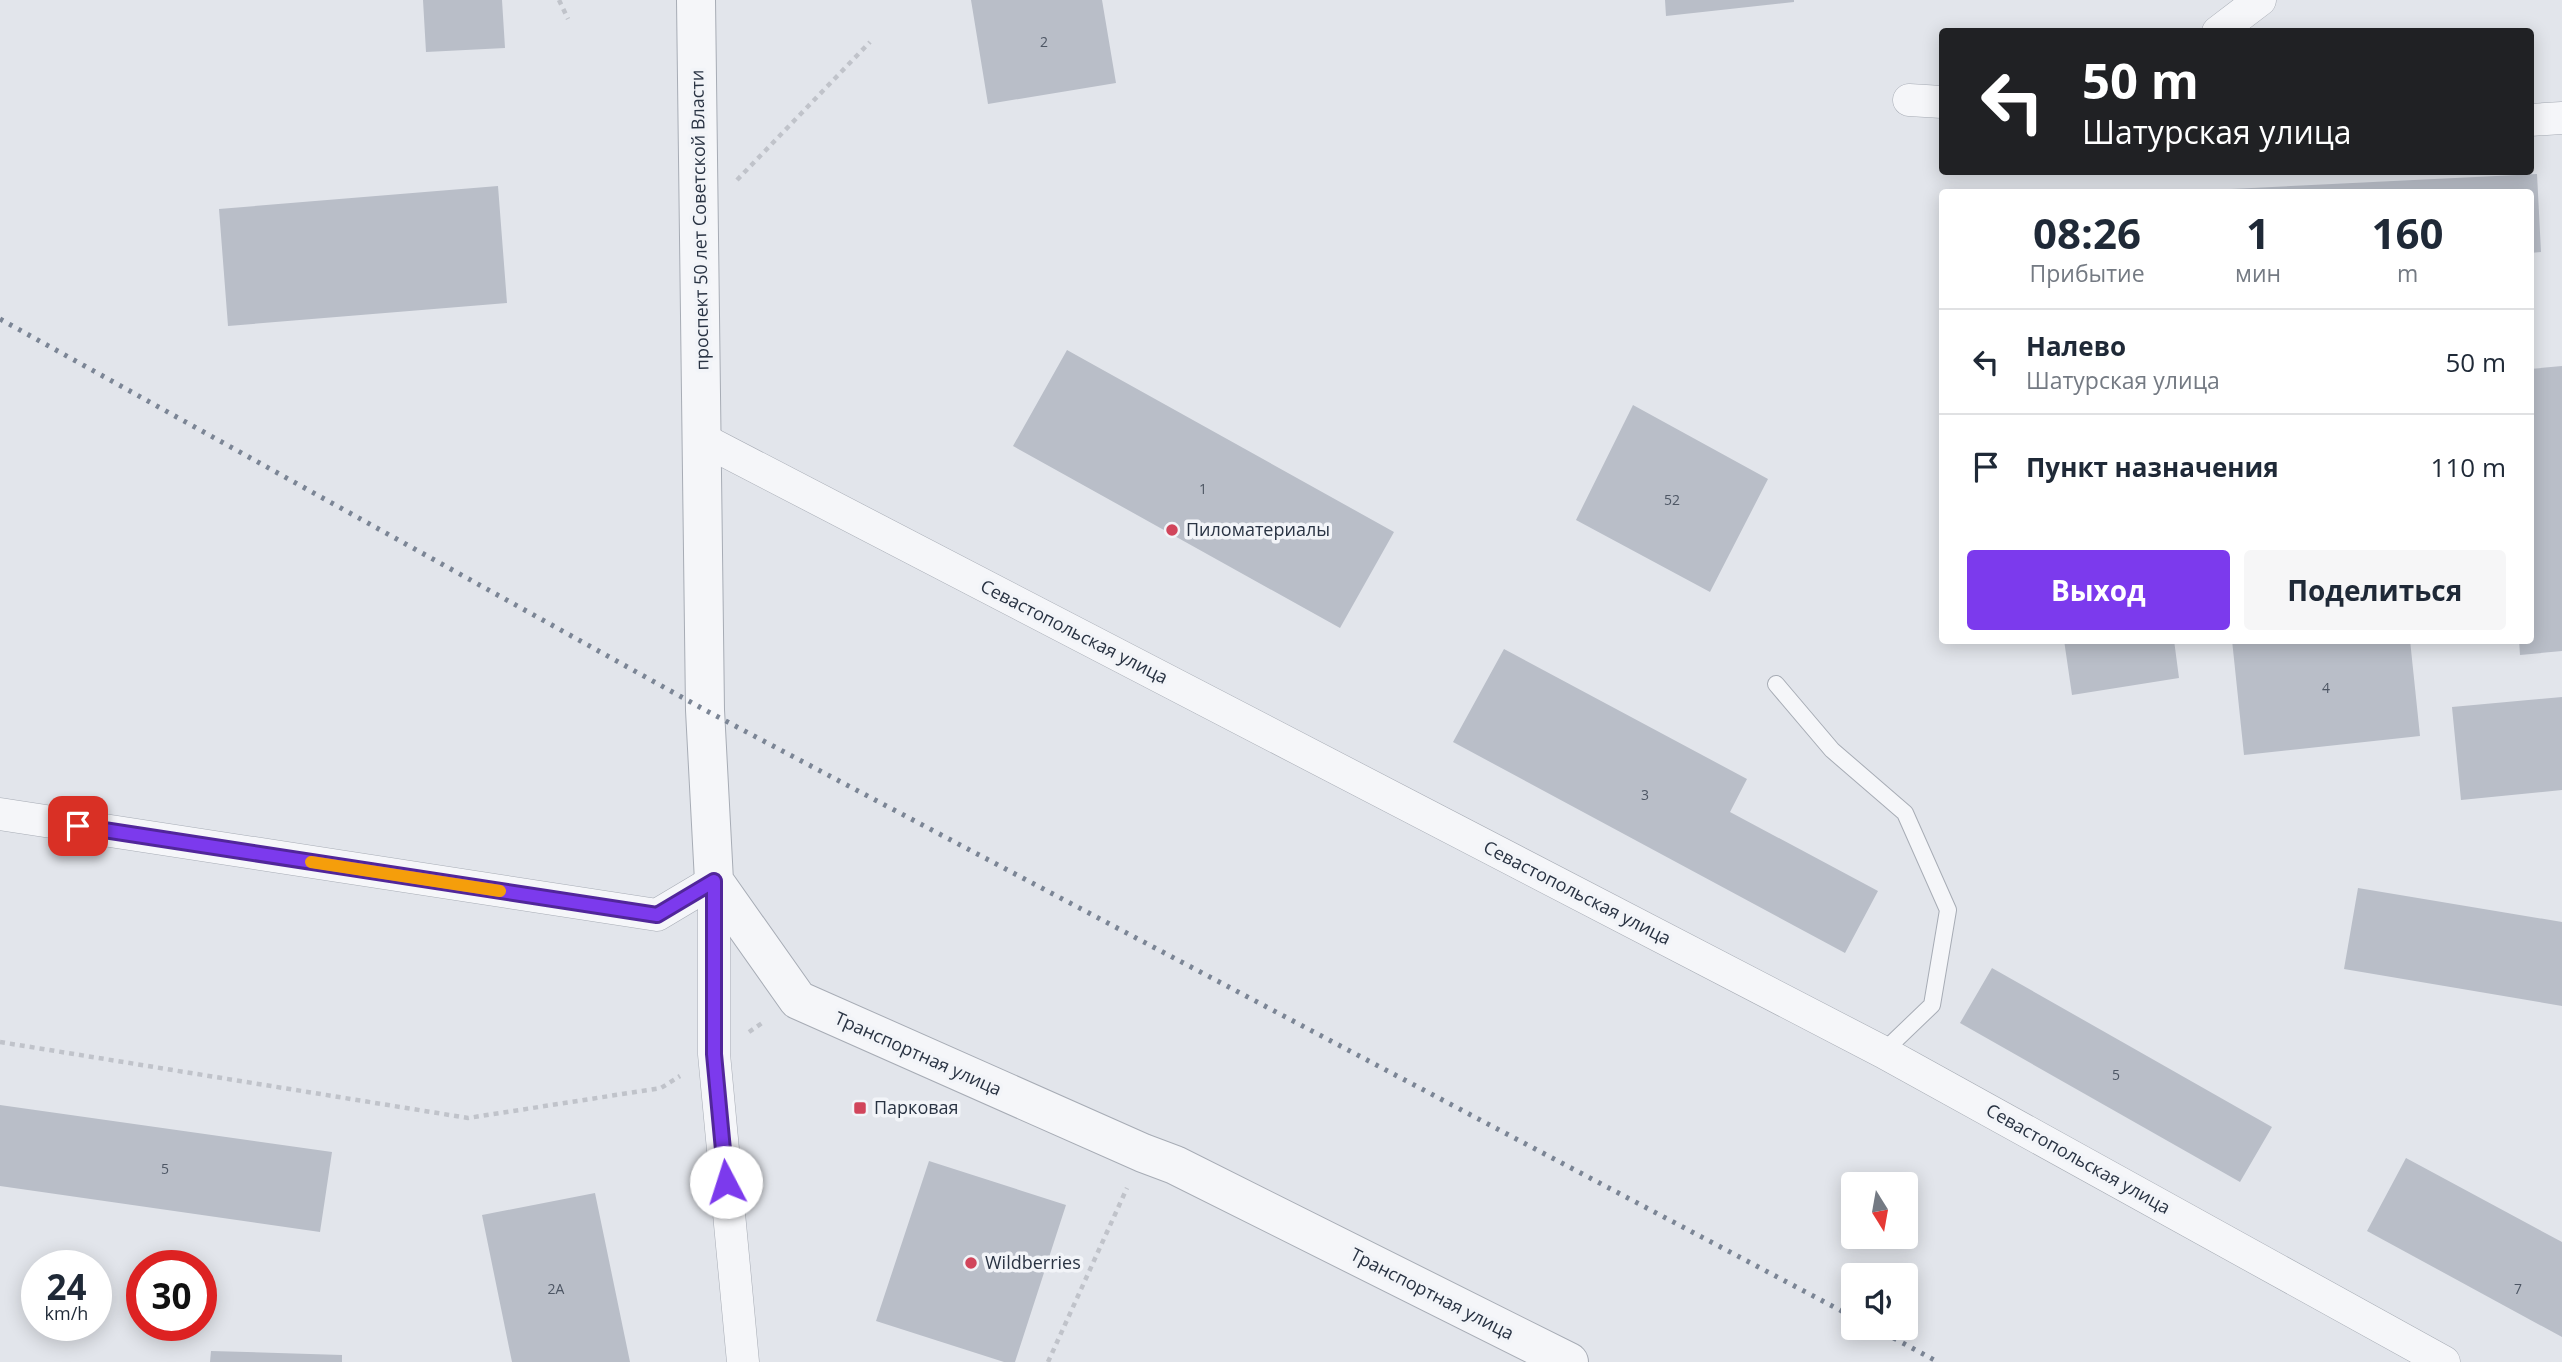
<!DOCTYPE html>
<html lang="ru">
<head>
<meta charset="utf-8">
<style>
  :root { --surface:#fff; --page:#f6f6f7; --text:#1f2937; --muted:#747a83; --line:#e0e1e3; --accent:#7c3aed }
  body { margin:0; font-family:"Open Sans",sans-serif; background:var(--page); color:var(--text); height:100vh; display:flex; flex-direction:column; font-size:26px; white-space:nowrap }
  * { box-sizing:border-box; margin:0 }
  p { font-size:23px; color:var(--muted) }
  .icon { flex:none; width:38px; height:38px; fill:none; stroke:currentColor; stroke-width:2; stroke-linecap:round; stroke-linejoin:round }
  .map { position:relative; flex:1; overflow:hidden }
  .side { position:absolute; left:1939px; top:189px; width:595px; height:455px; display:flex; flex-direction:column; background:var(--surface); border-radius:7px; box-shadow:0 4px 18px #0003 }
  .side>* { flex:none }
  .top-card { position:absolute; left:1939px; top:28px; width:595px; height:147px; border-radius:7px; box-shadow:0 4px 18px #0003; background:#202124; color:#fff; overflow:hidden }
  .needle { width:46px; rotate:169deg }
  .fabs { position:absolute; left:1841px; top:1172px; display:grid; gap:14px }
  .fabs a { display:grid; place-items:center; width:77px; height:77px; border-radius:7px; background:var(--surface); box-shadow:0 4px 18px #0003; font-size:35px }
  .speed { position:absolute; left:21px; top:1250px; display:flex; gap:14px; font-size:35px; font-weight:700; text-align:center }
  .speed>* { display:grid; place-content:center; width:91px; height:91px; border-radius:50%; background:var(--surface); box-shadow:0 4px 18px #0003; line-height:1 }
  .speed small { font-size:18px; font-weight:400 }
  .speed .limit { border:10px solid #d22; background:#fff; color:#111 }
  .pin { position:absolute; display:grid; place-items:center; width:60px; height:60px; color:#fff; margin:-30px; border-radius:14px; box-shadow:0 4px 10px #0006 }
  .me { position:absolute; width:77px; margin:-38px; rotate:355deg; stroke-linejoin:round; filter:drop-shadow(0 0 5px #0008) }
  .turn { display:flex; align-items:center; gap:24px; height:147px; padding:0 28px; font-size:32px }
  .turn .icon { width:91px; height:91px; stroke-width:2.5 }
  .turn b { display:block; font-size:49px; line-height:60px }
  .eta { display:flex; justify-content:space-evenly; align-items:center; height:119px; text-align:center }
  .eta b { font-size:42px; font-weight:700; line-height:49px }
  .action { display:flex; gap:14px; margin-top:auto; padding:14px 28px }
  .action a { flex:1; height:80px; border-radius:7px; background:var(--accent); color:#fff; font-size:28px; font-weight:700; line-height:80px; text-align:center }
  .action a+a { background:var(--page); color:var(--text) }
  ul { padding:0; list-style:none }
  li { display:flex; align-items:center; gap:21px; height:105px; padding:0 28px; border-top:2px solid var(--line) }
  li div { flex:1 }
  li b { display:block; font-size:26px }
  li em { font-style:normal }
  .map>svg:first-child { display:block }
</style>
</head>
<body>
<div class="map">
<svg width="2562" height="1362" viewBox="0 0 2562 1362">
  <rect width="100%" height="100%" fill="#e2e5eb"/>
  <!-- building -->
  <path fill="#b9bec8" d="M423,0H502L505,48L426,52Z
    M971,0H1102L1116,83L988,104Z
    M1665,0H1794V2L1666,16Z
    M2537,174L2541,252L2530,253V192H2210V190Z
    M498,186L507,303L228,326L219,209Z
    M1067,350L1394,532L1340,628L1013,446Z
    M2562,366V651L2520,655L2519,640H2530V369Z
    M1633,405L1768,479L1710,592L1576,520Z
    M2064,640H2174L2179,678L2072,695Z
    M2232,640H2410L2420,736L2244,755Z
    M1504,649L1747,779L1730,812L1878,891L1845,953L1453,742Z
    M2562,697V790L2461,800L2452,707Z
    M2358,888L2562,922V1006L2344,969Z
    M1992,968L2272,1127L2240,1182L1960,1023Z
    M0,1105L332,1152L320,1232L0,1186Z
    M2406,1158L2562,1242V1337L2367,1231Z
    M929,1161L1066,1205L1015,1362H1004L876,1321Z
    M595,1193L630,1362H512L482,1215Z
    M211,1351L342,1355V1362H210Z"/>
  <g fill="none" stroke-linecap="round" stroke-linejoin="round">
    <!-- service casing -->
    <g stroke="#a7acb5" stroke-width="18">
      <path id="service" d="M1776,684L1832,750L1905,813L1948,910L1932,1005L1883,1052"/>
    </g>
    <!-- minor casing -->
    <g stroke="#a7acb5" stroke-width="33">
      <path id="minor" d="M2218,32L2260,0
        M1909,100L1942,102
        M2530,120L2562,118
        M702,439L1883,1052L2444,1362
        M0,814L657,915L714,881
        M714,881V1054L743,1362"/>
    </g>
    <!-- tertiary casing -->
    <g stroke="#a7acb5" stroke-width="40">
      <path id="tertiary" d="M696,0L705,710L714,881L798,1000L1143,1153L1175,1165L1569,1362"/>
    </g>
    <!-- path -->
    <path stroke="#c0c3ca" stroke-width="4.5" stroke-dasharray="5 5" stroke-linecap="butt" d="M559,0L568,19
      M737,180L870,42
      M749,1032L765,1021
      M0,1042L468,1118L661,1088L680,1076
      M1048,1362L1127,1188"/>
    <!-- service -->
    <use href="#service" stroke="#f5f6f9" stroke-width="16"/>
    <!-- minor -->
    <use href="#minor" stroke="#f5f6f9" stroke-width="32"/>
    <!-- tertiary -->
    <use href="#tertiary" stroke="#f5f6f9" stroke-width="38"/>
    <!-- rail -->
    <path stroke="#7b8595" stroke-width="5" stroke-dasharray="3.5 7" stroke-linecap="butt" d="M0,319L705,710L1853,1317
      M1875,1328L1938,1362"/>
  </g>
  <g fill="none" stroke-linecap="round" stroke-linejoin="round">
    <!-- route casing -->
    <g stroke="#51269a" stroke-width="18">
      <path id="route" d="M78,826L657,915L714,881V1054L726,1182"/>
    </g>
    <!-- route -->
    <use href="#route" stroke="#7c3aed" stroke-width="12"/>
    <!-- slow -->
    <path stroke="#f59e0b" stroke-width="12" d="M311,862L500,891"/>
  </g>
  <!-- markers -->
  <g fill="#d1455b" stroke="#f2f4f8" stroke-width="2.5">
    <circle cx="1172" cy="530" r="7"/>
    <rect x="853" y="1101" width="14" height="14" rx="3.5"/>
    <circle cx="971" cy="1263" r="7"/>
  </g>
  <g text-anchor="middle" stroke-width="7" stroke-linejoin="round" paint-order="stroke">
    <!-- number labels -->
    <g font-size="14" fill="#4d5664">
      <text x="1044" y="47">2</text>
      <text x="1203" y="494">1</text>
      <text x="1672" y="505">52</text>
      <text x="2326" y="693">4</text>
      <text x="1645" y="800">3</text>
      <text x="2116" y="1080">5</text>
      <text x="165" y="1174">5</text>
      <text x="556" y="1294">2А</text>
      <text x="2518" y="1294">7</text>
    </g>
    <!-- street labels -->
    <g font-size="18" fill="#293343" stroke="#f2f4f8">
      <text transform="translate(700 220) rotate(-91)" y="6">проспект 50 лет Советской Власти</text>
      <text transform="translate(1074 632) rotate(27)" y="6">Севастопольская улица</text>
      <text transform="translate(1577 893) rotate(27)" y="6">Севастопольская улица</text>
      <text transform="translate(918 1054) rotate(24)" y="6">Транспортная улица</text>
      <text transform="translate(2078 1159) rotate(29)" y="6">Севастопольская улица</text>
      <text transform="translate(1432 1294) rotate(27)" y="6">Транспортная улица</text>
    </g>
    <!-- poi labels -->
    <g font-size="18" fill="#293343" stroke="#f2f4f8" text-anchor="start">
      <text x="1186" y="536">Пиломатериалы</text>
      <text x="874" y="1114">Парковая</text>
      <text x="985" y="1269">Wildberries</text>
    </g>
  </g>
</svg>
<div class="fabs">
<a><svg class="needle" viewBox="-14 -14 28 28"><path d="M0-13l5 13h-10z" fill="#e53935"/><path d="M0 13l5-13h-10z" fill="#747a83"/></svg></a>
<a><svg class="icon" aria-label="sound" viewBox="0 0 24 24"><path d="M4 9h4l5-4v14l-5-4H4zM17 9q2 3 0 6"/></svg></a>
</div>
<div class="speed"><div>24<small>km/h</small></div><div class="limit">30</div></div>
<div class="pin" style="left:78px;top:826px;background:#d93025"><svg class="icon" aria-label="arrive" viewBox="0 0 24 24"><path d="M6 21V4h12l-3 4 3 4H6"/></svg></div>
<svg class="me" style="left:726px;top:1182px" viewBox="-20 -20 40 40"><circle r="19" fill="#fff"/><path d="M0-13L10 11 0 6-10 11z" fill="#7c3aed"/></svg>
<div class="top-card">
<div class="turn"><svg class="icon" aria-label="left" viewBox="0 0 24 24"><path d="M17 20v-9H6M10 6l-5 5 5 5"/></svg><div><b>50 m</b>Шатурская улица</div></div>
</div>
<section class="side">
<div class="eta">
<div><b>08:26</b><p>Прибытие</p></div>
<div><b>1</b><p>мин</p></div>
<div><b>160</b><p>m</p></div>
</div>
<ul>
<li><svg class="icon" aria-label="left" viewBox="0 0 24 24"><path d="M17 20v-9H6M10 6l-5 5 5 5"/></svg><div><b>Налево</b><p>Шатурская улица</p></div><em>50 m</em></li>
<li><svg class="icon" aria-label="arrive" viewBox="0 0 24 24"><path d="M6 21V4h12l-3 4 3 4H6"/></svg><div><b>Пункт назначения</b></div><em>110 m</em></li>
</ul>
<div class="action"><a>Выход</a><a>Поделиться</a></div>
</section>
</div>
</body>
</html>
